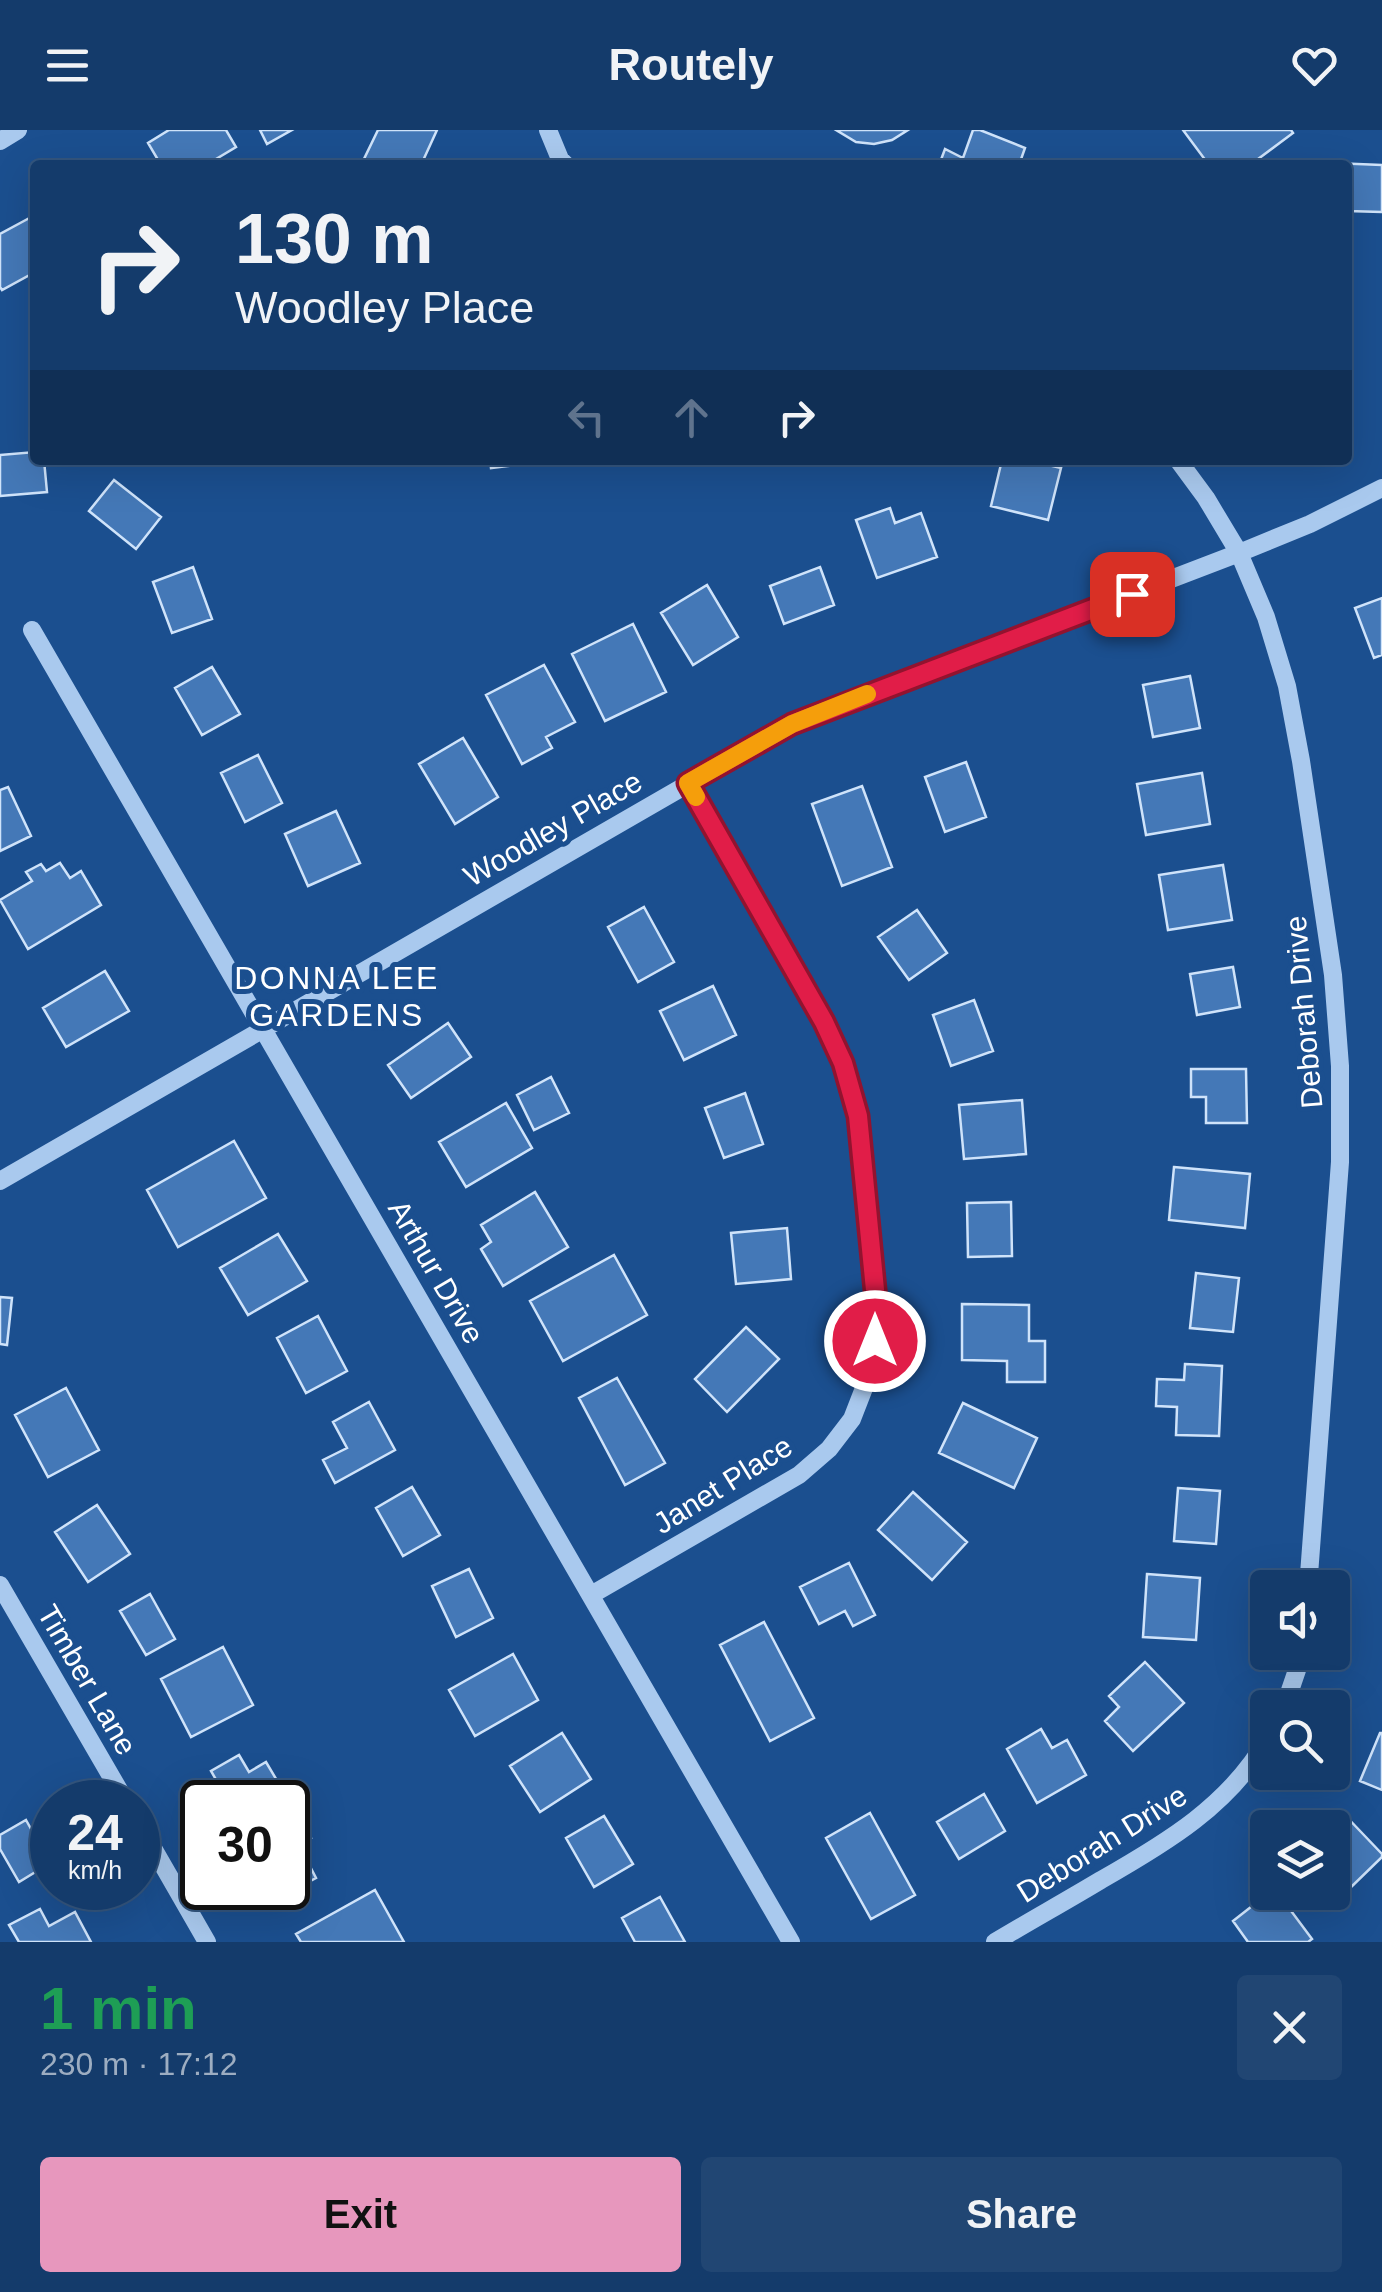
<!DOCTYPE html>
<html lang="en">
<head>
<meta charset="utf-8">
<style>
  :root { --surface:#143b6b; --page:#214673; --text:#f1f3f6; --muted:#9dadc1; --line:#33557e; --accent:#e797bd }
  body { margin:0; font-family:Helvetica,sans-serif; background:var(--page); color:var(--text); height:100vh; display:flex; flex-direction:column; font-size:38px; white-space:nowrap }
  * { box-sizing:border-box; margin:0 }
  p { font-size:32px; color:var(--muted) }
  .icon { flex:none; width:55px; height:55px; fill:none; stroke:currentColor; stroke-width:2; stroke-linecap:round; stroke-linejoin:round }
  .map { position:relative; height:1812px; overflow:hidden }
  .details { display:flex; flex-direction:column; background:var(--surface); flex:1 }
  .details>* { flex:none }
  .hud { position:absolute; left:30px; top:30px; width:1322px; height:305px; border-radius:10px; box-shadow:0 10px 40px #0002,0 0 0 2px var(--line); background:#143b6b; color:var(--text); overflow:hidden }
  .tools { position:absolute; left:1250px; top:1440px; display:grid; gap:20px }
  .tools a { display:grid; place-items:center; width:100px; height:100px; border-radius:10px; background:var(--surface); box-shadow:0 10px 40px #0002,0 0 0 2px var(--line); font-size:50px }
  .speed { position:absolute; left:30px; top:1650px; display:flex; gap:20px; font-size:50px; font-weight:700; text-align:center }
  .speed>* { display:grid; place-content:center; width:130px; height:130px; border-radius:50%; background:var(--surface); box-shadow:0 10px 40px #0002,0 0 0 2px var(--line); line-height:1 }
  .speed small { font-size:25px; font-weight:400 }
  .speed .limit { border:5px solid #111; border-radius:15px; background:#fff; color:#111 }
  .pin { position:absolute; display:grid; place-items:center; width:85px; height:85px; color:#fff; margin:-42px; border-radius:20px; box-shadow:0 5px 15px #0006 }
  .me { position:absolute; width:110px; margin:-55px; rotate:0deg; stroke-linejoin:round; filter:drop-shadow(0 0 8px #0008) }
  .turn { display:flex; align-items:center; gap:35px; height:210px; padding:0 40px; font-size:45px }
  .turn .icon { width:130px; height:130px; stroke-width:2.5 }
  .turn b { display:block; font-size:70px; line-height:85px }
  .lanes { display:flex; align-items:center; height:95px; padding:0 40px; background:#0003; justify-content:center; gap:50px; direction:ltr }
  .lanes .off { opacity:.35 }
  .round { display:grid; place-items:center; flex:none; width:105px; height:105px; border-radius:10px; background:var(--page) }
  .summary { display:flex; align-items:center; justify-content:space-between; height:170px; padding:0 40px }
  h1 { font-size:60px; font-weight:600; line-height:75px; color:#1e9e55 }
  .cta { display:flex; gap:20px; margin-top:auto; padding:20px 40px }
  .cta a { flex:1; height:115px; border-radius:10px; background:var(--accent); color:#111; font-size:40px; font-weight:600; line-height:115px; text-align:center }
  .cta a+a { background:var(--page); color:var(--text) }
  header { display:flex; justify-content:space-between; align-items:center; height:130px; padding:0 40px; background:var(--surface); font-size:45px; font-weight:600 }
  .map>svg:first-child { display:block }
</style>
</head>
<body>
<header><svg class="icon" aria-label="menu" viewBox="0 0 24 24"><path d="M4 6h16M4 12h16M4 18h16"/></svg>Routely<svg class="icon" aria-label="heart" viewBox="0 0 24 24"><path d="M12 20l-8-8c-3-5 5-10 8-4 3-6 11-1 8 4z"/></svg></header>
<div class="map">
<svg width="1382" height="1812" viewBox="0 0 1382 1812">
  <rect width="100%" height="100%" fill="#1b4f8f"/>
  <!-- building -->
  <path fill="#4478b7" stroke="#cfe3fa" stroke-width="2.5" d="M169,0H226L236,17L206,35H161L148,13Z
    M260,0H292L267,14Z
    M378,0H437L421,35H377L364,29Z
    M836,0H908L892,10L874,14L856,12Z
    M973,0H980L1025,18L1019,35H939L945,19L963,28Z
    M1183,0H1291L1293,3L1250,35H1209Z
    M1333,33L1382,35V82L1348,81V35Z
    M35,85V142L2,160L0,157V104Z
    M35,322V330H44L47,362L0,366V325Z
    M490,330H548V331L491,338Z
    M1002,330H1027L1061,338L1048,390L991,376Z
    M114,350L161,387L136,419L89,381Z
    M890,378L895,393L921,383L937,427L877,448L856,390Z
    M193,437L212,489L172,503L153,452Z
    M820,437L834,475L784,494L770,456Z
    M707,455L738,507L693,535L661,483Z
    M1382,468V525L1374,528L1355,478Z
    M633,494L666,562L605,591L572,524Z
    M544,535L575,592L546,607L552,618L522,634L486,565Z
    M212,537L240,584L202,605L175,558Z
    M1190,546L1200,598L1153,607L1143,555Z
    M463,608L498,667L455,694L419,634Z
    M258,625L282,673L245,692L221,643Z
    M966,632L986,687L945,702L925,647Z
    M1202,643L1210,694L1146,705L1137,654Z
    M862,656L892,737L842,756L812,674Z
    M8,657L31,706L0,721V660Z
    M336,681L360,733L308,756L285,704Z
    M60,733L70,748L81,741L101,775L28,819L0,770L32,751L26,742L41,734L46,741Z
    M1223,735L1232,790L1168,800L1159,745Z
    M644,777L674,832L638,852L608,797Z
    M917,780L947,823L909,850L878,807Z
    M1233,837L1240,877L1197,885L1190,844Z
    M105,841L129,881L66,917L43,878Z
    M713,856L736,905L684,930L660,881Z
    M974,870L993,921L951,936L933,885Z
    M448,893L471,927L411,968L388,935Z
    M1191,939H1246L1247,993H1206V967H1191Z
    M551,947L569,983L534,1000L517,965Z
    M745,963L763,1014L724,1028L705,978Z
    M1022,970L1026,1024L964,1029L959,975Z
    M506,973L532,1018L466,1057L439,1012Z
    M234,1011L266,1068L178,1117L147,1060Z
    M1174,1037L1250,1044L1245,1098L1169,1090Z
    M535,1062L568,1117L503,1156L481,1119L491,1112L481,1095Z
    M1011,1072L1012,1126L968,1127L967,1073Z
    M787,1098L791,1149L736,1154L731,1103Z
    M278,1104L307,1151L248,1185L220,1138Z
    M614,1125L647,1185L563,1231L530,1171Z
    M1196,1143L1239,1148L1233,1202L1190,1198Z
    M0,1167L12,1168L7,1215L0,1214Z
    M962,1174L1029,1175V1211H1045V1252H1007V1231L962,1230Z
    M318,1186L347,1241L306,1263L277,1208Z
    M746,1197L779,1229L727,1282L695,1249Z
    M1185,1234L1222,1236L1219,1306L1176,1305L1177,1277L1156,1276L1157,1249L1184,1250Z
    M617,1248L665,1333L625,1355L579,1268Z
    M66,1258L99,1320L48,1347L15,1285Z
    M369,1272L395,1320L335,1353L323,1330L347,1318L333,1292Z
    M963,1273L1037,1308L1014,1358L939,1323Z
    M412,1357L440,1405L403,1426L376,1378Z
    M1178,1358L1220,1361L1216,1414L1174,1411Z
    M913,1362L967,1412L932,1450L878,1400Z
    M97,1375L130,1424L88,1452L55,1402Z
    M849,1433L875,1485L853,1496L845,1481L819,1494L800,1457Z
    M469,1439L493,1488L456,1507L432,1456Z
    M1147,1444L1200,1448L1196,1510L1143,1507Z
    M150,1464L175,1509L146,1525L120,1481Z
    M764,1492L814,1588L770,1611L720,1515Z
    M223,1517L253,1575L191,1607L161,1549Z
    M513,1524L538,1570L475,1606L449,1560Z
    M1145,1532L1184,1573L1133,1621L1105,1591L1119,1577L1109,1566Z
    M1041,1599L1052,1618L1067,1610L1086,1645L1037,1673L1007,1619Z
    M562,1603L591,1649L540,1682L510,1636Z
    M1380,1603H1382V1660L1360,1651Z
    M239,1625L249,1642L266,1632L285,1664L272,1672H229L211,1641Z
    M984,1664L1005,1701L959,1729L937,1692Z
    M1341,1681L1382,1724V1727L1344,1764L1332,1752V1698H1324Z
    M870,1683L915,1765L871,1789L826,1708Z
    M604,1686L633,1734L594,1757L566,1708Z
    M301,1689L311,1708L299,1715L316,1748L282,1766L277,1758H288V1696Z
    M26,1690L50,1733L19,1752L0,1719V1705Z
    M375,1760L404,1812H301L296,1804Z
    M1270,1762H1277L1312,1809L1308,1812H1248L1233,1791Z
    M660,1767L685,1812H635L622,1788Z
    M40,1779L49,1796L75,1782L91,1812H19L9,1795Z"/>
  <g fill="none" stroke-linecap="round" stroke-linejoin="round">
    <!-- minor -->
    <path stroke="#a9c9ee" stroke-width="18" d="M548,0L560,29L566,35
      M0,11L18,0
      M1178,330L1206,368L1239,423L1266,487L1287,556L1301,631L1333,845L1340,936V1032L1308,1458
      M32,500L791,1812
      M0,1051L792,594L1239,423L1310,394L1382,358
      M0,1455L126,1672
      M591,1465L799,1345L829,1319L852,1289L866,1253L875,1211L876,1170L858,986L843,933L825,892L688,653
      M1284,1578L1297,1540L1300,1522
      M138,1692L207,1812
      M995,1812C1030,1791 1066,1771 1101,1750C1166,1713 1230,1675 1268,1608"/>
  </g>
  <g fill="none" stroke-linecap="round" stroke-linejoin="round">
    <!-- route casing -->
    <g stroke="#92132f" stroke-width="25">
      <path id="route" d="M875,1211L876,1170L858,986L843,933L824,892L688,653L792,594L1132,464"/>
    </g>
    <!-- route -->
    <use href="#route" stroke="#e11d48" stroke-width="18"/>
    <!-- slow -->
    <path stroke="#f59e0b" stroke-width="18" d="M696,667L688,653L792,594L867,564"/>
  </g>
  <g text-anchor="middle" stroke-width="10" stroke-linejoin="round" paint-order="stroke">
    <!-- street labels -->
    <g font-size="30" fill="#fff" stroke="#1b4f8f">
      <text transform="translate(553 699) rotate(-30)" y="10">Woodley Place</text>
      <text transform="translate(1304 882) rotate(-95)" y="10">Deborah Drive</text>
      <text transform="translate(436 1142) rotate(60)" y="10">Arthur Drive</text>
      <text transform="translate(723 1355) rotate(-32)" y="10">Janet Place</text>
      <text transform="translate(87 1550) rotate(60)" y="10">Timber Lane</text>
      <text transform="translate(1102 1714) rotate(-32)" y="10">Deborah Drive</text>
    </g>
    <!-- neighbourhood labels -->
    <g font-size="32" letter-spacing="2.5" fill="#fff" stroke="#1b4f8f">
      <text x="337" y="859">DONNA LEE<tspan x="337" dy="37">GARDENS</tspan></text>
    </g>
  </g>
</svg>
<div class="tools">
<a><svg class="icon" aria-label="sound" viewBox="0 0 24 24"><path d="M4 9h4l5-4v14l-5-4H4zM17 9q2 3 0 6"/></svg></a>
<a><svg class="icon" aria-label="search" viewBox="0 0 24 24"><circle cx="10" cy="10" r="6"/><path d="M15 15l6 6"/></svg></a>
<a><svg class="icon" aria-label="layers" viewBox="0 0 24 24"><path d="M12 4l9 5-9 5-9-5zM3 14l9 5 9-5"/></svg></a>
</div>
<div class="speed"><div>24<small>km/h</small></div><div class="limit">30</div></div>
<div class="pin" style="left:1132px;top:464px;background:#d93025"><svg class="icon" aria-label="arrive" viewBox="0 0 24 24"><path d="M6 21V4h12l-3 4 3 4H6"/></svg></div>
<svg class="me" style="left:875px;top:1211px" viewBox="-20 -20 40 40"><circle r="17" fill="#e11d48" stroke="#fff" stroke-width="3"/><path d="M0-11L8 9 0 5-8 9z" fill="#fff"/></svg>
<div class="hud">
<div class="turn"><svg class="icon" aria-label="right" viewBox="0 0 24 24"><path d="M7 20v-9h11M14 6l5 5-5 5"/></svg><div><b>130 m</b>Woodley Place</div></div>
<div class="lanes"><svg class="icon off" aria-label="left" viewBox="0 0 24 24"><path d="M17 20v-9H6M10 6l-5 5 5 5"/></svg><svg class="icon off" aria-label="ahead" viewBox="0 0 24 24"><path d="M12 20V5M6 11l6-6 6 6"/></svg><svg class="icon" aria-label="right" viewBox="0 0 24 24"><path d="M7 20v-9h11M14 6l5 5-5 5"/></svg></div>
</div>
</div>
<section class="details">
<div class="summary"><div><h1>1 min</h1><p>230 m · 17:12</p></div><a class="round"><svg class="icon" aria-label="close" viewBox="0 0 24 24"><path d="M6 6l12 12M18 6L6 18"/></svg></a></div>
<div class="cta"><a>Exit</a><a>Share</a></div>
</section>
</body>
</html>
